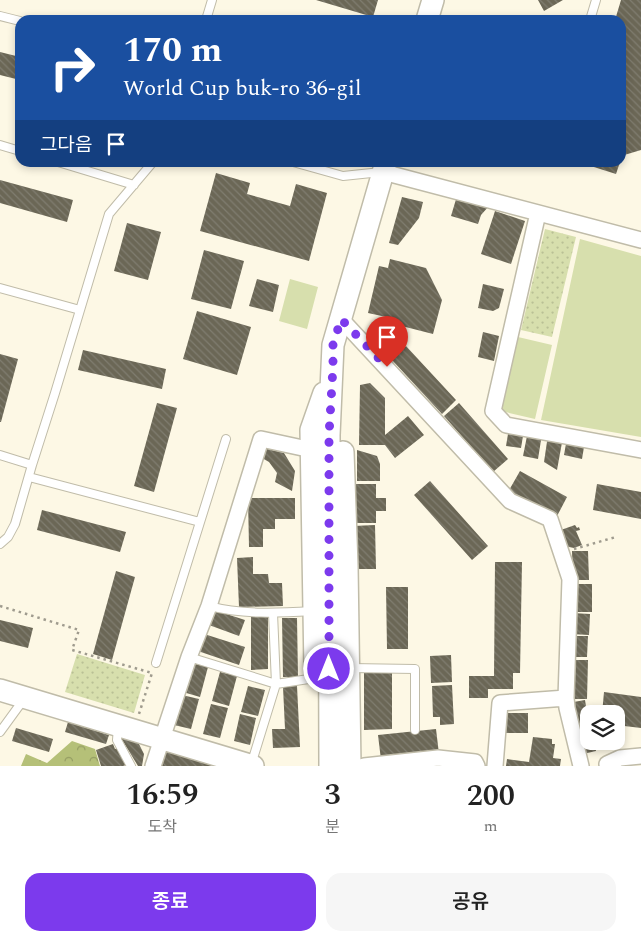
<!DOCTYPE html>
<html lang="ko">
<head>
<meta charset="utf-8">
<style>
  :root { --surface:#fff; --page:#f6f6f6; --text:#222; --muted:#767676; --accent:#7c3aed }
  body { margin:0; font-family:Spectral,"Noto Sans KR",serif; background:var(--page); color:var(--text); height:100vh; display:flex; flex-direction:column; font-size:19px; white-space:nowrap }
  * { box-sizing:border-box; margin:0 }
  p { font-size:16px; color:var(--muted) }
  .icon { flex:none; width:28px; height:28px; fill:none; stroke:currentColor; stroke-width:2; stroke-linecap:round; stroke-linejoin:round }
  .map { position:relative; height:766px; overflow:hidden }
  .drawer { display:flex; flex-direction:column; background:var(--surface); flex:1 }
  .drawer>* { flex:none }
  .guide { position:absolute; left:15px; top:15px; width:611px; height:152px; border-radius:15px; box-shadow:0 2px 8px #0003; background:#1a4fa0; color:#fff; overflow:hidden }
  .tools { position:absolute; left:580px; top:705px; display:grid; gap:10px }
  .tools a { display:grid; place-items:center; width:45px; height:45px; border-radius:10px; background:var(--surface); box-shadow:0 2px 8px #0003; font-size:25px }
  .pin { position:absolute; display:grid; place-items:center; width:42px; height:42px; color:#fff; margin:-51px -21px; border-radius:50% 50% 50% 0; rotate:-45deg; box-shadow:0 0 5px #0007 }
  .pin .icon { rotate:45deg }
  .me { position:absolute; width:55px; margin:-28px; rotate:0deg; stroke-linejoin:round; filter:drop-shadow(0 0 4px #0008) }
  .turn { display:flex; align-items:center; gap:18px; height:105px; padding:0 25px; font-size:22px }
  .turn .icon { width:65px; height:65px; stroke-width:2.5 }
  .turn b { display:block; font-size:35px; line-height:42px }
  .then { display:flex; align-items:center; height:48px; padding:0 25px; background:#0003; gap:10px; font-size:19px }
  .eta { display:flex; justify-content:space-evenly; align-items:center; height:85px; text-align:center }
  .eta b { font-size:30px; font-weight:600; line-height:35px }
  .cta { display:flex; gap:10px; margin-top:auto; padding:10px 25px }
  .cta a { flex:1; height:58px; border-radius:15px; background:var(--accent); color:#fff; font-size:20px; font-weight:600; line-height:58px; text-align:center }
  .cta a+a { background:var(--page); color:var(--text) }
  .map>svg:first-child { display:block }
</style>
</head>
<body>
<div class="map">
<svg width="641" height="766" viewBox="0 0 641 766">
  <defs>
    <pattern id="grass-dots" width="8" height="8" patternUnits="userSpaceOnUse" patternTransform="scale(1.25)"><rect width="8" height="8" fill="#d7dfad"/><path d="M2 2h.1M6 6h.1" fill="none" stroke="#b9c095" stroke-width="1.8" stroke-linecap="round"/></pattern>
    <pattern id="forest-crowns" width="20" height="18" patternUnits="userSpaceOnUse" patternTransform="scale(1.25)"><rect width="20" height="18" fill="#b5c078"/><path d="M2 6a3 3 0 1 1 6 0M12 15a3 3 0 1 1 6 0" fill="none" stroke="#949c62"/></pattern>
    <pattern id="building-back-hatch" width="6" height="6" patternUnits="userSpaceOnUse" patternTransform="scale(1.25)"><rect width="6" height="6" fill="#6b6756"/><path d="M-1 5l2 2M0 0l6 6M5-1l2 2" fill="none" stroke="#807d70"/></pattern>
  </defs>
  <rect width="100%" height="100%" fill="#fdf8e5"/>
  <!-- grass -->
  <path fill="url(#grass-dots)" d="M545,229L576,237L552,337L521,330Z
    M77,654L145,675L134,713L65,692Z"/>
  <!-- forest -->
  <path fill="url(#forest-crowns)" d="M72,741L95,749L100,766H21L26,754L47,763Z"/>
  <!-- pitch -->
  <path fill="#d7dfad" d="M580,239L641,256V437L541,420Z
    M290,279L318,287L307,329L279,321Z
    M518,337L552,345L535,419L501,411Z"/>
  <!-- building -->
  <path fill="url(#building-back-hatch)" d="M316,0H378L373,17Z
    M538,0H563L544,11Z
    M621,0H641V150L621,156V20H615Z
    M0,52L20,57V80L0,75Z
    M578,162H620L616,174Z
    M216,173L250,183L247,194L290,206L296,184L327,193L309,261L200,231Z
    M0,180L73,200L67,222L0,203Z
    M457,196L489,206L481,215L478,224L451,216Z
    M402,197L423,202L419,218L398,245L389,243Z
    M495,211L525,221L511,264L481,254Z
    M127,223L161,232L148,280L114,271Z
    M204,250L244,261L231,309L191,299Z
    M390,259L426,268L442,300L433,334L390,323L391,318L368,313L379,266L388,268Z
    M257,279L279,285L273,312L249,306Z
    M483,284L504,289L499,308L493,311L478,308Z
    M197,311L251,327L237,375L183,359Z
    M483,332L499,336L494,361L478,357Z
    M406,346L456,400L442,414L392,360Z
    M83,350L166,369L162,389L78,370Z
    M0,354L18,359L1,422H0Z
    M370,383L385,398V435L408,416L424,435L395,458L385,445H359L360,385Z
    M157,403L177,408L154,492L134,486Z
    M459,403L508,459L493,472L444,416Z
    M509,428L524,430L521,448L506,446Z
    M528,431L542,434L538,459L523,456Z
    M548,435L563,437L557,470L544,462Z
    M567,438L584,447L582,459L564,455Z
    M264,448L284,453L295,471L292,491L275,482L277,473L269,462L262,458Z
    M357,450L377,456L380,464V481H357Z
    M520,471L567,497L556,518L508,492Z
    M430,481L488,546L472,560L414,495Z
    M356,484H376V498H386V511H376V523H356Z
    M597,484L641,492V519L593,510Z
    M248,498H295V519H275V529H263V547H249Z
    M42,510L126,532L120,552L37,530Z
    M375,525L376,569H354L353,526Z
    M575,525L577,528L579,527L580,530L576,531L582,545L574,548L564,546L558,531Z
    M572,551H588L589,580H573Z
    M253,557V574H268L269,583H282L283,606L239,607L237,558Z
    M495,562H522L520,673H513V689H488V698H469V676H494Z
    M116,571L135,577L112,660L93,654Z
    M573,584H592V612H573Z
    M386,587H408V649H387Z
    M214,610L245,620L239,636L209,625Z
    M572,613L590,614L589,635L571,634Z
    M268,616V669L251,670V617Z
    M282,618H297L298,677H283Z
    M0,620L33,628L28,648L0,641Z
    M201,633L245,647L239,665L195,650Z
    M572,636H588L587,657H571Z
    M451,655L452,682L431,683L430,656Z
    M571,660H588L587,699H571Z
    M191,663L208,667L200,697L183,692Z
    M220,672L237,676L229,706L212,701Z
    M364,673H392V729L364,730Z
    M452,685L454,724L440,725V717H433L432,686Z
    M248,686L265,690L258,716L241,712Z
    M297,686L300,747L273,748L272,729H285L283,687Z
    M604,692L641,697V728L616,725V714H602Z
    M182,695L199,699L191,729L174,725Z
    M585,700L589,725L575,728L568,703Z
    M211,704L228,708L220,738L203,734Z
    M505,713H528V733H505Z
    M240,714L256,718L250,745L234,741Z
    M68,722L109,735L106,744L65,732Z
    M589,727V741H594L596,751L583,754L576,730Z
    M16,728L53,739L49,752L12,741Z
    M436,729L439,754L381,760L378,735Z
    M533,737L552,739V744H555L553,758L561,759L560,766H506L507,759L529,762Z
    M121,738L137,740L144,754L142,766H138Z
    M113,744L115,749L121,747L126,765L123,766H101L96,750Z
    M164,749L213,759L211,766H159Z"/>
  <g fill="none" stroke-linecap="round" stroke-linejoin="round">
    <!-- service casing -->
    <g stroke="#c0bca9" stroke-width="10">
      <path id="service" d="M0,16L20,21
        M206,20L212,0
        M590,20L596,0
        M0,145L20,151
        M58,162L134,185
        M293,162L343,176L381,172
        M0,288L80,310
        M0,455L32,465
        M29,477L200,522
        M0,544L8,537L15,524L32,465L55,393L109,214L153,162
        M209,606C243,615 279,613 313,611
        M189,657L276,684L315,678
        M156,663L226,439
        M350,668L415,669V730
        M118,727L117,740L131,766
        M0,732L24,699
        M251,765L276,684L273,613"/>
    </g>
    <!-- minor casing -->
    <g stroke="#c0bca9" stroke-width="18">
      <path id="minor" d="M383,172L641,240
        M538,213L493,411L506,425L641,450
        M341,319L510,501L550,519L570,579L566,698L500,703L495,766
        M566,698L567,708L581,766
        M607,764L620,758L641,756
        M153,766L189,657L209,606L261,439L312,450
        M364,766L438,758L475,762L477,766"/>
    </g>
    <!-- secondary casing -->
    <g stroke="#c0bca9" stroke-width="24">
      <path id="secondary" d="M427,20L433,0
        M343,452L347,566L350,766
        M315,671L311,430L324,393
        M0,690L253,766
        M330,766L329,435L333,345L386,162"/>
    </g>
    <!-- path -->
    <path stroke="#9f9b8e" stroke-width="2.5" stroke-dasharray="2.5 4" stroke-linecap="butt" d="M574,549L616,537
      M0,606L79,630L72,650L152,673L139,714"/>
    <!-- service -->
    <use href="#service" stroke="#fff" stroke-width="8"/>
    <!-- minor -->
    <use href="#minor" stroke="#fff" stroke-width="15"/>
    <!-- secondary -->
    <use href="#secondary" stroke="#fff" stroke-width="21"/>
  </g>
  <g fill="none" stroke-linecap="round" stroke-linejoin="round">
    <!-- route -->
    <path stroke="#7c3aed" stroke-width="9" stroke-dasharray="0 16.2" d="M329,669V435L333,367V345L341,319L387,367"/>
  </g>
</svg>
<div class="tools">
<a><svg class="icon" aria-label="layers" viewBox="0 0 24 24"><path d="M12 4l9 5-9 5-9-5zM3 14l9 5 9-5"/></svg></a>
</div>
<div class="pin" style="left:387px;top:367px;background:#d93025"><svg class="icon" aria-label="arrive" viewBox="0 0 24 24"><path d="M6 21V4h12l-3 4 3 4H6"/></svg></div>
<svg class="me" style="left:329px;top:669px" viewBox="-20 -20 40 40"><circle r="17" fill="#7c3aed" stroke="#fff" stroke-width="3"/><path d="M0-11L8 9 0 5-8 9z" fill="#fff"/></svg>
<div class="guide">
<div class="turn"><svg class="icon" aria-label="right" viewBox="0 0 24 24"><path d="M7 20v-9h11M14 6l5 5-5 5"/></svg><div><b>170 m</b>World Cup buk-ro 36-gil</div></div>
<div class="then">그다음<svg class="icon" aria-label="arrive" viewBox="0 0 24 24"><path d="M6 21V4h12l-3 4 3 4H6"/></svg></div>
</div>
</div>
<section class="drawer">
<div class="eta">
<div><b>16:59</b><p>도착</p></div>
<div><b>3</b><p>분</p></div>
<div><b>200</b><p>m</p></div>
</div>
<div class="cta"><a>종료</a><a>공유</a></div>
</section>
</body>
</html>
